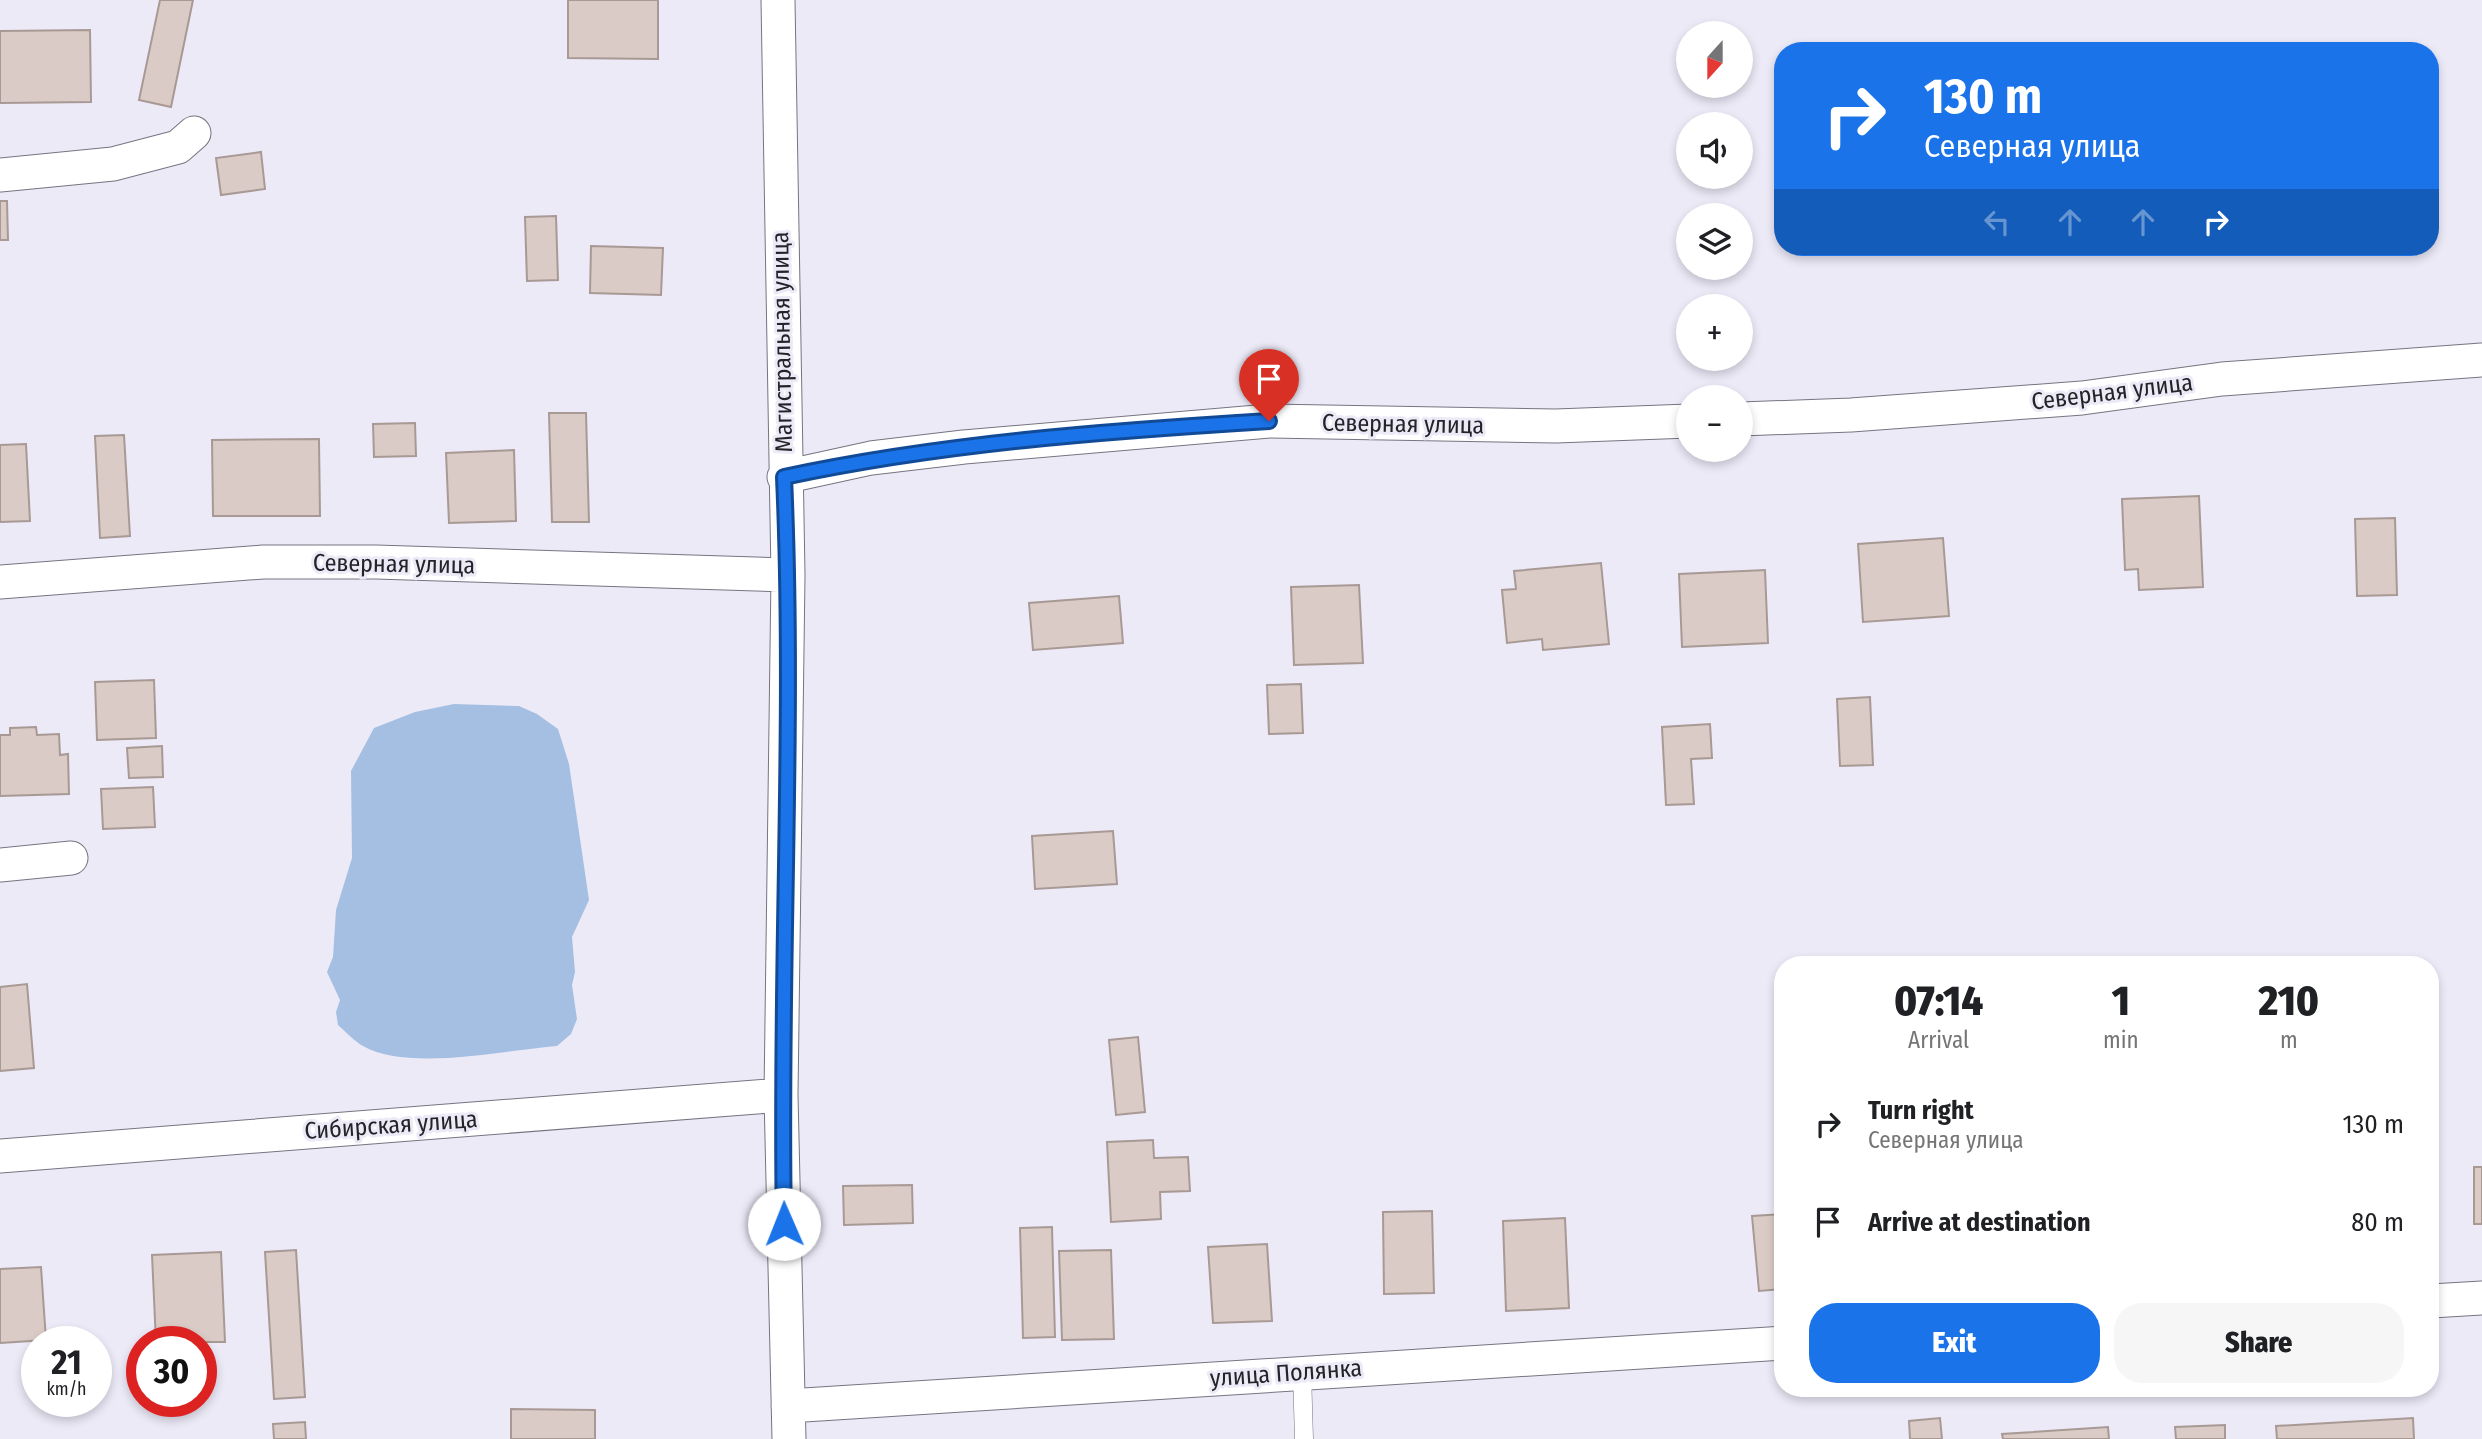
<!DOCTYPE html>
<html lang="en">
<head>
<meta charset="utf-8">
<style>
  :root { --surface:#fff; --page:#f6f6f6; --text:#202124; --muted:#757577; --accent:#1a73e8 }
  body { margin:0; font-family:"Fira Sans Condensed",sans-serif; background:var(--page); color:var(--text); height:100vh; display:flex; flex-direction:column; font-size:26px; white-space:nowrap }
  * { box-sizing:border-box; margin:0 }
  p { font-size:23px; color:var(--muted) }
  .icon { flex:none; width:38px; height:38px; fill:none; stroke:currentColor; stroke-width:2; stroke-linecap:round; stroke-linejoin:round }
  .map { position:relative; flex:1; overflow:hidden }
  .panel { position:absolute; left:1774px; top:956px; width:665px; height:441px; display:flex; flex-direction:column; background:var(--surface); border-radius:28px; box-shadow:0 4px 10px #0003 }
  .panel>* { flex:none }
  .guide { position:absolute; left:1774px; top:42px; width:665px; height:214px; border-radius:28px; box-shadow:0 4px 10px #0003; background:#1a73e8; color:#fff; overflow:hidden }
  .needle { width:46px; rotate:201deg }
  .buttons { position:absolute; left:1676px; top:21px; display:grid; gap:14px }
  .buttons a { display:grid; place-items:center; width:77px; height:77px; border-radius:50%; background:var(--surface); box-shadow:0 4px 10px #0003; font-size:35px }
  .speed { position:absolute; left:21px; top:1326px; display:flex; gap:14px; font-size:35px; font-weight:700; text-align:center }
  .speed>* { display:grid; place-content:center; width:91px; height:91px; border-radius:50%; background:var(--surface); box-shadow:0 4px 10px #0003; line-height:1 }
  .speed small { font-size:18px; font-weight:400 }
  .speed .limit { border:10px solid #d22; background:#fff; color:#111 }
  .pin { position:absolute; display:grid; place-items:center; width:60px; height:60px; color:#fff; margin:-72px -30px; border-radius:50% 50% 50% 0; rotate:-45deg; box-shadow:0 0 7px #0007 }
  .pin .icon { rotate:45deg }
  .me { position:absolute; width:77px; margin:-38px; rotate:359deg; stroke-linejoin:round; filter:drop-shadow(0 0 5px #0008) }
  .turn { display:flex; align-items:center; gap:24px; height:147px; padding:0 35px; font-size:32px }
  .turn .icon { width:91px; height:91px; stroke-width:2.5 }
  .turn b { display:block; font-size:49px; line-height:60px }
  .lanes { display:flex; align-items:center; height:66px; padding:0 35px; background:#0003; justify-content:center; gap:35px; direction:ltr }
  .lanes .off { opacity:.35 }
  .eta { display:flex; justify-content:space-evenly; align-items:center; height:119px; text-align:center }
  .eta b { font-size:42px; font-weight:800; line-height:49px }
  .action { display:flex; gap:14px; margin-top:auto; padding:14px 35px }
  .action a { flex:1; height:80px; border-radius:28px; background:var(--accent); color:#fff; font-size:28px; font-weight:800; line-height:80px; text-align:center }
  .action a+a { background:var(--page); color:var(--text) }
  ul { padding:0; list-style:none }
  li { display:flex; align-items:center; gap:21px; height:98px; padding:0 35px }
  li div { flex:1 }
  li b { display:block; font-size:26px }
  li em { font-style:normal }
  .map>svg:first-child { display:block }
</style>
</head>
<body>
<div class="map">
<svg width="2482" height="1439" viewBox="0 0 2482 1439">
  <rect width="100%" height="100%" fill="#edeaf8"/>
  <!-- water -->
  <path fill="#a4bfe1" d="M454,704L519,706L537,714L558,729L569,764L589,900L572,937L575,972L572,985L577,1019L571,1034L557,1046C505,1050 408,1072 363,1046C354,1041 346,1032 338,1025L336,1012L340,1000L327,972L333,957L336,910L352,858L351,771L374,728L415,712Z"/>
  <!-- building -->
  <path fill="#dbcbc7" stroke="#a89995" stroke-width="2" d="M160,0H193L171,107L139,100Z
    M568,0H658V59L568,58Z
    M90,30L91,102L0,103V31Z
    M261,152L265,189L221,195L216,158Z
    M0,201H7L8,240H0Z
    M556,216L558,280L527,281L525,217Z
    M591,246L663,248L661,295L590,293Z
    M549,413H586L589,522H552Z
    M415,423L416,456L374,457L373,424Z
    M124,435L130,536L100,538L95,436Z
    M319,439L320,516H213L212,440Z
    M26,444L30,521L0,522V445Z
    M514,450L516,521L449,523L446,453Z
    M2199,496L2203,587L2139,590L2138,569L2125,570L2122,499Z
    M2395,518L2397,595L2357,596L2355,519Z
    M1943,538L1949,616L1863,622L1858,544Z
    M1601,563L1609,644L1543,650L1542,639L1507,643L1502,590L1516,589L1514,571Z
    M1765,570L1768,643L1682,647L1679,574Z
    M1359,585L1363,663L1294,665L1291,587Z
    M1119,596L1123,643L1033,650L1029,603Z
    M154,680L156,738L97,740L95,682Z
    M1301,684L1303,733L1269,734L1267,685Z
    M1870,697L1873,765L1840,766L1837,699Z
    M1710,724L1712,758L1691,759L1694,804L1666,805L1662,727Z
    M36,727L37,735L59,734L60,755L68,754L69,794L0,796V735H10V728Z
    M162,746L163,777L129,778L127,748Z
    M153,787L155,827L103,829L101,789Z
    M1113,831L1117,884L1035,889L1032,836Z
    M27,984L34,1068L0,1071V987Z
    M1138,1037L1145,1112L1116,1115L1109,1040Z
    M1153,1140L1154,1158L1188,1157L1190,1191L1160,1192L1161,1219L1111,1222L1107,1142Z
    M2474,1167H2482V1224H2474Z
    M912,1185L913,1223L844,1225L843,1186Z
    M1432,1211L1434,1293L1384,1294L1383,1212Z
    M1783,1214V1289L1759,1291L1752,1216Z
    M1565,1218L1569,1308L1506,1311L1503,1221Z
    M1052,1227L1055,1337L1023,1338L1020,1228Z
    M1267,1244L1272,1321L1213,1323L1208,1247Z
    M296,1250L305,1397L274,1399L265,1252Z
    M1111,1250L1114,1339L1062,1340L1059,1251Z
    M221,1252L225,1342H156L152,1255Z
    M41,1267L46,1340L0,1343V1269Z
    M511,1409L595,1410V1439H511Z
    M1940,1418L1942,1439H1910L1909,1421Z
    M2413,1418L2414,1439H2277L2276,1426Z
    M305,1422L306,1439H274L273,1424Z
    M2225,1425V1439H2176L2175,1427Z
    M2108,1427L2109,1439H2003L2002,1434Z"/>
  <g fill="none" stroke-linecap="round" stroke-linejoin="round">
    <!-- lane casing -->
    <g stroke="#767480" stroke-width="19">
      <path id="lane" d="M1302,1372L1304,1439"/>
    </g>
    <!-- street casing -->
    <g stroke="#767480" stroke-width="35">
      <path id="street" d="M778,0L788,575L781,1095L789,1439
        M0,175L113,164L178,147L194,133
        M1741,419L1851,415L2082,398L2222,379L2482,360
        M784,477L871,458L964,447L1269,421L1556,426L1689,421
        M0,582L263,562H376L788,575
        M0,865L71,858
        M0,1156L781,1095
        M2431,1301L2482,1298
        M788,1406L1783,1343"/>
    </g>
    <!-- lane -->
    <use href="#lane" stroke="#fff" stroke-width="18"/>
    <!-- street -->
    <use href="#street" stroke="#fff" stroke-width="33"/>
  </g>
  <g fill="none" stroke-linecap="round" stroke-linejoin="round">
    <!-- route casing -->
    <g stroke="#114b97" stroke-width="18">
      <path id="route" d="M784,1224C779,976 795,726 784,477C943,443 1107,431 1269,421"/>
    </g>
    <!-- route -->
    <use href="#route" stroke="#1a73e8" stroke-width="12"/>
  </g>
  <g text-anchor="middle" stroke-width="6" stroke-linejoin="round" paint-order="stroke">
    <!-- street labels -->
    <g font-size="24" fill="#242328" stroke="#edeaf8">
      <text transform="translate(782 342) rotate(-91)" y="8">Магистральная улица</text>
      <text transform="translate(2112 392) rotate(-7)" y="8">Северная улица</text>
      <text transform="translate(1403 424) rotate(1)" y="8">Северная улица</text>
      <text transform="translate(394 564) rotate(1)" y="8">Северная улица</text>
      <text transform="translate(391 1125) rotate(-4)" y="8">Сибирская улица</text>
      <text transform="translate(1286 1373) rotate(-4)" y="8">улица Полянка</text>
    </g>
  </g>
</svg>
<div class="buttons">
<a><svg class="needle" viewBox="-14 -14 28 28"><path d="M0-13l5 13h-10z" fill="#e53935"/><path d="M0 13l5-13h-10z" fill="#757577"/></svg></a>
<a><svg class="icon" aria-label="sound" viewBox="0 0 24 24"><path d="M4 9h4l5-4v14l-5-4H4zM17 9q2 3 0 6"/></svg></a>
<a><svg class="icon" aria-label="layers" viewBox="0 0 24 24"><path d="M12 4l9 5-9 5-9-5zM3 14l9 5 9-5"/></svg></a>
<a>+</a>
<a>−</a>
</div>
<div class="speed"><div>21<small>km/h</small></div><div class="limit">30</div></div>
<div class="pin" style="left:1269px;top:421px;background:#d93025"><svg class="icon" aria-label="arrive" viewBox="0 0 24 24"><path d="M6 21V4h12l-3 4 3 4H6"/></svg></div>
<svg class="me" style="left:784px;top:1224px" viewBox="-20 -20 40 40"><circle r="19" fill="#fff"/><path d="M0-13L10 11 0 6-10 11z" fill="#1a73e8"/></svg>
<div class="guide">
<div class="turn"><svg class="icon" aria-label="right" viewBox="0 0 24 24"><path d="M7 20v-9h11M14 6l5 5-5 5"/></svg><div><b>130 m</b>Северная улица</div></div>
<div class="lanes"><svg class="icon off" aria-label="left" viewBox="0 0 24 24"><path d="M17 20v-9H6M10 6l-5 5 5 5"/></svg><svg class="icon off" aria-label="ahead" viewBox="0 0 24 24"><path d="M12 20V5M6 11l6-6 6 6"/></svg><svg class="icon off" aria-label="ahead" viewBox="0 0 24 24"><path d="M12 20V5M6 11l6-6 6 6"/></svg><svg class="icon" aria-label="right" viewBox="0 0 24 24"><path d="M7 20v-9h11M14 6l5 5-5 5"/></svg></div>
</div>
<section class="panel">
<div class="eta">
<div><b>07:14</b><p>Arrival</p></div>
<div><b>1</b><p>min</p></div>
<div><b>210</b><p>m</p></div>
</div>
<ul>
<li><svg class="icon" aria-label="right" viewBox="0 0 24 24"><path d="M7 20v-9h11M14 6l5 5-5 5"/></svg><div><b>Turn right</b><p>Северная улица</p></div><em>130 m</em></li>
<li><svg class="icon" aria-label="arrive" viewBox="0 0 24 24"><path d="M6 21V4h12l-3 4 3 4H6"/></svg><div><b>Arrive at destination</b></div><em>80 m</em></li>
</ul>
<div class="action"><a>Exit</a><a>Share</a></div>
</section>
</div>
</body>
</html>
